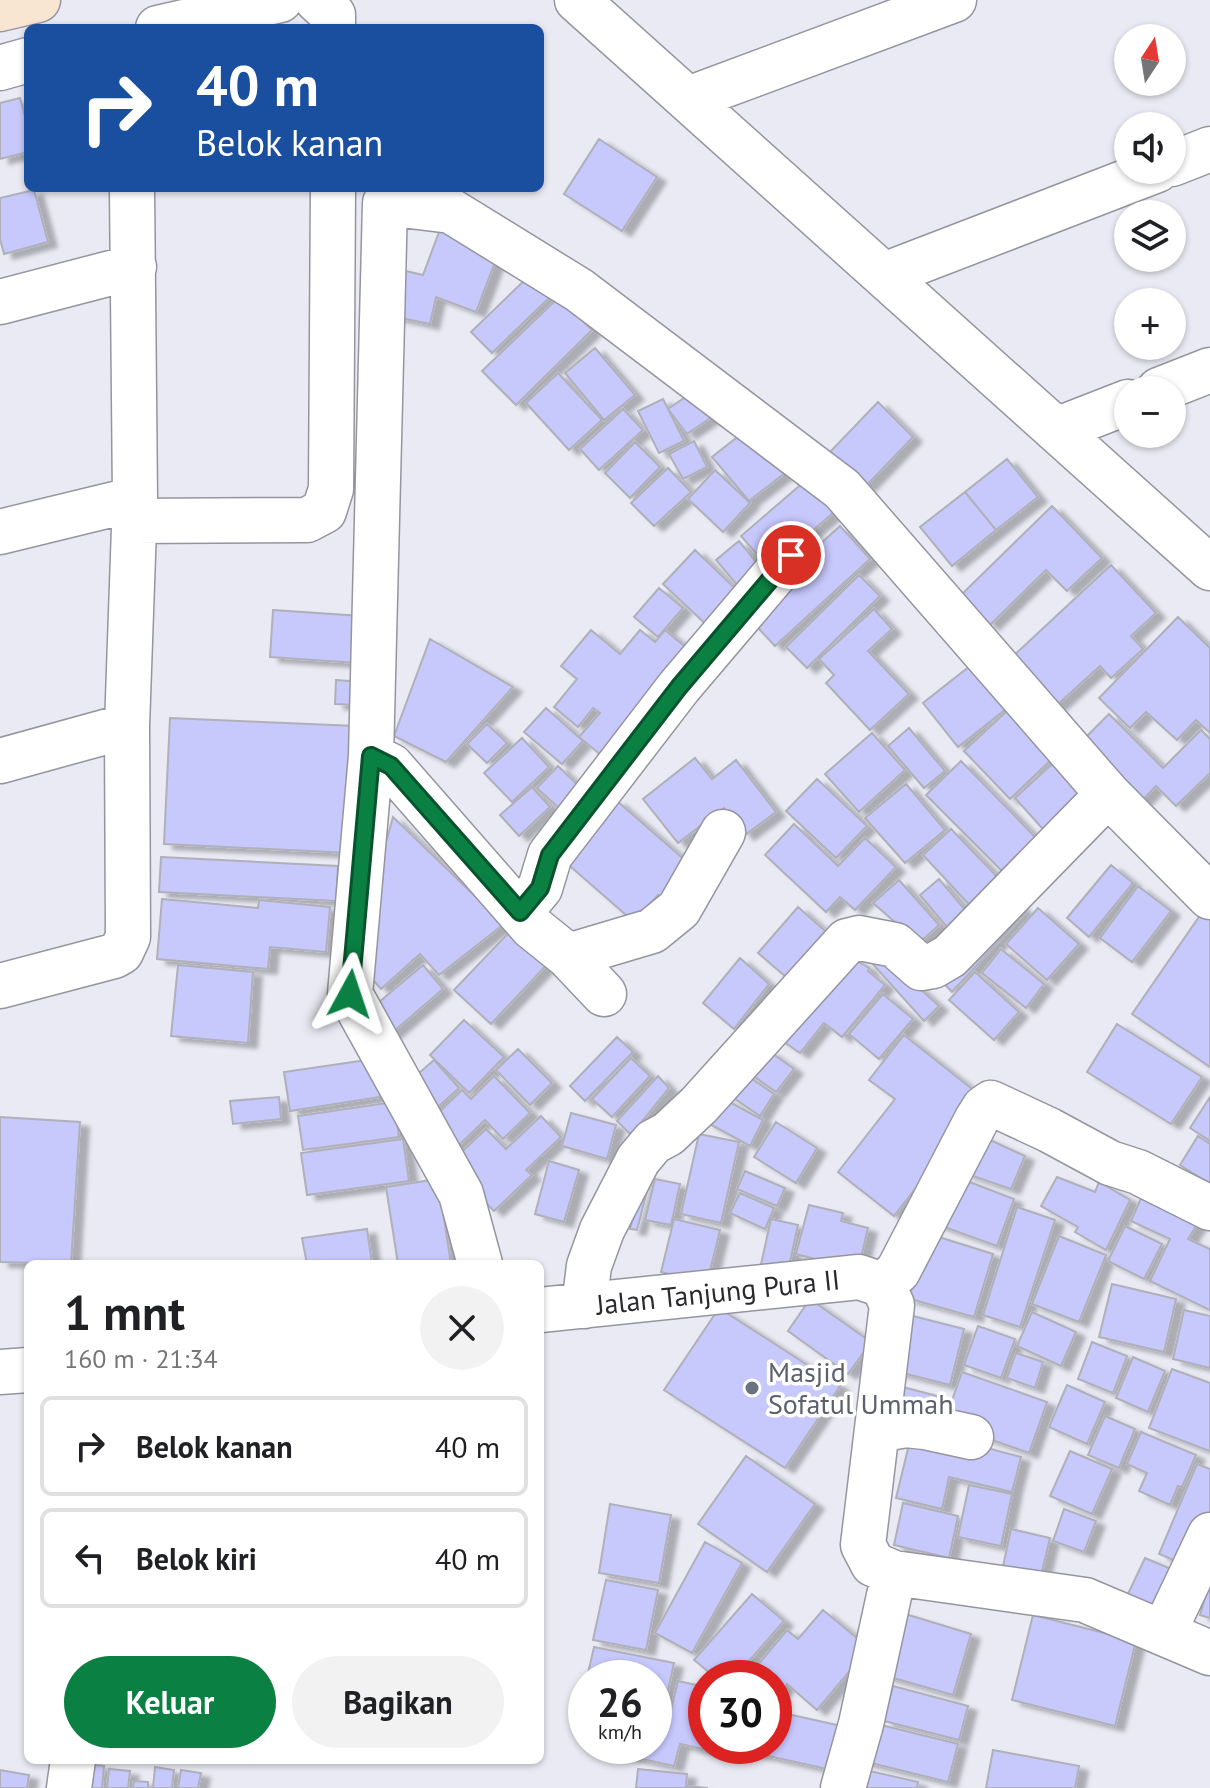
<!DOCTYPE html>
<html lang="id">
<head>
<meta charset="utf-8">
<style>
  :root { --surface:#fff; --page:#f2f2f2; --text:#202124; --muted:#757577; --line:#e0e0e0; --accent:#0b8043 }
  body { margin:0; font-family:"PT Sans",sans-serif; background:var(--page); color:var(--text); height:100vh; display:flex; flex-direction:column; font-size:30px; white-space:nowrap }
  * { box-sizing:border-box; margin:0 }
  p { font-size:26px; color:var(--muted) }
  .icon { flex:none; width:44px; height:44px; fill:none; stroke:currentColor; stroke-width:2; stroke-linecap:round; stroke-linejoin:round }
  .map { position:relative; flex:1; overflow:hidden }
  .details { position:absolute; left:24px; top:1260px; width:520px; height:504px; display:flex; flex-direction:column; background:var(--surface); border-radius:12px; box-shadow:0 2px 6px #0004 }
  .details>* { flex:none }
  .hud { position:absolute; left:24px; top:24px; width:520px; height:168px; border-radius:12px; box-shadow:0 2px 6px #0004; background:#1a4fa0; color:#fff; overflow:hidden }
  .needle { width:52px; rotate:12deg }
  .controls { position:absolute; left:1114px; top:24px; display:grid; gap:16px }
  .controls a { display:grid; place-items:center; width:72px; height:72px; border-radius:50%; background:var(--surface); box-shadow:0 2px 6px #0004; font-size:40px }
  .speed { position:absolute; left:568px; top:1660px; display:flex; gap:16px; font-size:40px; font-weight:700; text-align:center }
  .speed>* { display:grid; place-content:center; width:104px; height:104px; border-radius:50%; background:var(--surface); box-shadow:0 2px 6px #0004; line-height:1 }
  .speed small { font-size:20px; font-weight:400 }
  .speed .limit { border:12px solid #d22; background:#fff; color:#111 }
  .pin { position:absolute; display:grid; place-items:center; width:68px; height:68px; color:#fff; margin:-34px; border:4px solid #fff; border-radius:50%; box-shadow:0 2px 8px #0007 }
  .me { position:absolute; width:88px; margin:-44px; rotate:5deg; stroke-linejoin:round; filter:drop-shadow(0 0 6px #0008) }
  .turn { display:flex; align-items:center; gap:28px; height:168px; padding:0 40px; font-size:36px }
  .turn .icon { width:104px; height:104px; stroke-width:2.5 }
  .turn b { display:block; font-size:56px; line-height:68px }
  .round { display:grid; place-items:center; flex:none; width:84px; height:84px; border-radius:42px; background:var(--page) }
  .overview { display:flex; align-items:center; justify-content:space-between; height:136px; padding:0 40px }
  h1 { font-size:48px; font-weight:600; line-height:60px }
  .action { display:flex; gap:16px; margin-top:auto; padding:16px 40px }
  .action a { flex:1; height:92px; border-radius:48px; background:var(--accent); color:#fff; font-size:32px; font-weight:600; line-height:92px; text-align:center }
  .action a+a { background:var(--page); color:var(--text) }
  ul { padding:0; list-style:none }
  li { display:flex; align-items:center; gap:24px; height:100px; margin:0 16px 12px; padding:0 24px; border:4px solid var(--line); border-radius:12px }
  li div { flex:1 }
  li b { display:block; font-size:30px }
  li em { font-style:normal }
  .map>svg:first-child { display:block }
</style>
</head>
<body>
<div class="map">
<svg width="1210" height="1788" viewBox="0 0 1210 1788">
  <defs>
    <filter id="shadow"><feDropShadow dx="9" dy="5" stdDeviation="2" flood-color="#0004"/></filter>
  </defs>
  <rect width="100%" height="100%" fill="#eaeaf4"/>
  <!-- building -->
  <path fill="#c7c8fc" stroke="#b0b0ba" stroke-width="2" filter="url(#shadow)" d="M20,98L28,128V152L0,159V103Z
    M599,139L657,177L622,231L564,194Z
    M34,190L48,242L4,254L0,239V198Z
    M442,224L501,246L476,312L436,297L430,324L387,315L397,269L423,275Z
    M529,276L550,297L492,353L471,332Z
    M559,297L592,330L516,405L482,371Z
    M595,348L635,395L604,420L565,373Z
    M558,373L602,420L569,450L526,403Z
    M703,385L722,410L687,434L668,409Z
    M663,399L684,441L659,453L638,411Z
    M878,402L913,437L865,487L830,452Z
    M623,409L643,430L599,470L580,449Z
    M754,424L790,469L749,501L712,457Z
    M694,441L707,467L683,479L669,454Z
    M635,442L660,467L630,498L605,473Z
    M1007,459L1038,497L996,530L965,492Z
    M668,468L691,492L654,526L631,503Z
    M715,470L750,503L723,532L688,499Z
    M812,475L840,507L769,568L741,536Z
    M965,492L996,530L952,566L920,527Z
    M1052,506L1102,558L1067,591L1046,570L990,625L961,595Z
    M840,526L870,559L775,646L744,613Z
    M739,541L767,575L744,593L716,560Z
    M695,550L744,597L712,630L663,584Z
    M1111,565L1156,613L1131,636L1143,649L1111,678L1100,666L1055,707L1010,659Z
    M859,575L880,596L807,668L786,647Z
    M659,588L683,608L658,637L634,617Z
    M874,609L892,629L868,651L909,694L870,730L826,683L834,675L819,659Z
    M273,610L361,616L358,663L270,657Z
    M1178,617L1210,648V733L1196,720L1177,740L1146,712L1130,728L1099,698Z
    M591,630L620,654L640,630L655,642L665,630L700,659L612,764L579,737L600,713L593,708L578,727L554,707L577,679L561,666Z
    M430,639L513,687L446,762L394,736Z
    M970,666L1006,709L958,747L923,703Z
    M336,680L362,682L361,705L335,704Z
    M546,708L583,741L562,764L524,732Z
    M1009,709L1055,756L1010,799L964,751Z
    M1109,714L1163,768L1201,730L1210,739V773L1176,806L1156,786L1138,805L1078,745Z
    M170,718L356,726L350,853L164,844Z
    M487,724L507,743L487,763L467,744Z
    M909,728L945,771L924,788L888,746Z
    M872,733L905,770L859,812L825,774Z
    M522,738L549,767L512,802L484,773Z
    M1062,755L1098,795L1051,838L1015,798Z
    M695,758L712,779L736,760L776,812L745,835L724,808L678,843L643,799Z
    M961,761L1043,845L1009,878L926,795Z
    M558,766L584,791L563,812L537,788Z
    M817,779L867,826L836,858L786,811Z
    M906,784L945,830L905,863L865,818Z
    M532,787L550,807L519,836L500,815Z
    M616,800L687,862L666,902L658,895L634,922L563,860Z
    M393,817L504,924L439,975L420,954L381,989L359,964L368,907Z
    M794,824L838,866L865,838L896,867L855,910L840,897L826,912L765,855Z
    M951,829L1005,885L976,912L923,855Z
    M161,857L338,866L336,901L159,892Z
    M1111,865L1133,883L1089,937L1067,918Z
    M939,879L971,917L952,933L920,895Z
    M899,880L939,925L919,943L873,903Z
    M1138,886L1171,911L1132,962L1100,938Z
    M162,899L258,908L259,900L330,907L326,952L270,947L268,969L157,959Z
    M1016,903L1026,912L952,992L940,979Z
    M798,907L832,937L792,982L758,953Z
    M1038,908L1079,944L1047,980L1006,944Z
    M1201,914L1210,920V1067L1132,1014Z
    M519,922L555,956L491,1024L454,990Z
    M1001,949L1044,984L1026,1008L982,973Z
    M878,951L939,1006L924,1021L870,961Z
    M850,957L869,968L868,971L885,985L842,1037L824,1023L800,1053L777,1037Z
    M740,958L769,984L734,1029L703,1003Z
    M178,965L253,972L248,1043L171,1036Z
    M423,965L443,989L385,1039L365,1014Z
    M975,972L1019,1012L994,1040L949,1000Z
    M883,994L913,1019L879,1059L849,1034Z
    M464,1020L504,1057L469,1093L430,1055Z
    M1117,1024L1202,1077L1171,1124L1087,1072Z
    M904,1035L976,1092L960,1131L894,1216L838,1172L895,1099L869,1080Z
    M617,1037L633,1052L585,1101L570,1086Z
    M518,1049L552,1083L530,1105L496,1070Z
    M769,1051L794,1069L776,1092L752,1075Z
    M631,1058L650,1076L612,1117L592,1099Z
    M374,1059L380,1097L290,1111L284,1072Z
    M434,1060L459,1088L427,1117L403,1087Z
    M742,1072L774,1094L760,1116L728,1094Z
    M494,1076L530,1113L503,1139L485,1120L455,1149L429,1122L462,1090L471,1099Z
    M658,1076L669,1088L631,1135L617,1121Z
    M279,1097L281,1119L233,1124L230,1101Z
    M720,1097L763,1120L750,1146L706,1122Z
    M1210,1097V1141L1190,1128Z
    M394,1102L399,1137L303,1150L298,1116Z
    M571,1113L616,1125L607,1159L562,1146Z
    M541,1116L561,1137L526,1170L532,1175L494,1211L449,1164L486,1129L506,1149Z
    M0,1117L80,1122L71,1264L0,1262Z
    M776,1122L817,1148L796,1183L754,1157Z
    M699,1134L739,1142L721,1223L681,1214Z
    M979,1135L1025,1156L1011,1189L964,1173Z
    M1198,1136L1210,1144V1184L1180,1165Z
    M403,1139L409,1181L307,1195L301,1153Z
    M549,1161L579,1170L564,1222L535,1214Z
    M745,1171L785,1188L777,1206L737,1189Z
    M651,1176L637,1230L630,1229L644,1178Z
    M954,1176L1014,1199L997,1246L936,1224Z
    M1057,1177L1095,1192L1099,1182L1130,1200L1106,1250L1075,1232L1078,1227L1041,1206Z
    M438,1179L451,1264H398L386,1187Z
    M655,1179L680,1184L671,1225L645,1220Z
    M740,1193L774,1208L765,1229L730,1213Z
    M1141,1198L1198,1223L1188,1239L1210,1249V1310L1150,1281L1170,1239L1131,1221Z
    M809,1205L843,1213L841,1221L868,1228L859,1266L830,1263L796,1254Z
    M1017,1207L1055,1220L1020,1327L983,1315Z
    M674,1219L720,1230L707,1283L661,1272Z
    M771,1219L798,1225L786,1280L759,1273Z
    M1125,1226L1162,1244L1144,1279L1108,1261Z
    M367,1229L372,1264H307L302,1238Z
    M926,1233L993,1254L974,1317L907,1298Z
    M1059,1236L1106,1255L1079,1322L1032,1304Z
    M1112,1284L1176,1299L1164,1352L1099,1337Z
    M810,1299L871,1342L848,1374L788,1331Z
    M719,1308L840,1386L785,1468L664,1390Z
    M1184,1310L1210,1316V1368L1173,1359Z
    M1032,1312L1076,1332L1061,1366L1017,1346Z
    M905,1314L964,1329L950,1385L891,1370Z
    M978,1326L1015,1339L1001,1378L964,1365Z
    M1092,1342L1127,1356L1113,1393L1078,1379Z
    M1016,1353L1043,1362L1035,1388L1007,1378Z
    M1133,1357L1165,1371L1148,1412L1116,1398Z
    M1172,1369L1210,1383V1451L1149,1428Z
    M962,1372L1047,1402L1029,1453L944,1423Z
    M1067,1385L1105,1402L1087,1444L1049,1427Z
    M899,1386L941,1397L934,1423L892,1412Z
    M1105,1416L1135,1429L1119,1468L1088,1455Z
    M913,1428L1021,1457L1012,1492L949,1477L942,1509L896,1498Z
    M1141,1432L1196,1455L1182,1487L1178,1486L1170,1505L1139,1491L1147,1473L1127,1464Z
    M1070,1451L1112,1469L1092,1514L1050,1496Z
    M746,1456L815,1504L767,1572L698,1524Z
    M1197,1464L1210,1469V1514L1188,1566L1159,1554Z
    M969,1485L1012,1494L1001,1546L958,1537Z
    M903,1503L958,1516L949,1558L894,1545Z
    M610,1504L671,1515L659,1583L599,1573Z
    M1064,1509L1096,1521L1084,1552L1053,1541Z
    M1011,1529L1050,1538L1040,1580L1002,1571Z
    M705,1542L742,1563L692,1653L655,1633Z
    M1145,1558L1183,1574L1164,1615L1126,1598Z
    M606,1580L658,1590L646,1650L593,1640Z
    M1210,1580V1618L1200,1615Z
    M752,1594L784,1621L734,1678H716L694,1660Z
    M823,1610L869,1648L817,1710L787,1684L774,1699V1678H747L787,1630L798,1639Z
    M902,1613L971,1634L953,1695L883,1675Z
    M1033,1615L1136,1641L1115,1726L1012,1700Z
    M594,1647L674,1663L665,1704L654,1701V1678H587Z
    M678,1681L706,1687V1746H719L717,1752L680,1744L674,1766L583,1746L586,1732V1746H654V1711L670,1714Z
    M893,1686L968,1706L959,1740L884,1721Z
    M774,1711L855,1729L845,1773L723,1746H774Z
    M869,1722L958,1744L948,1782L859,1760Z
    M993,1750L1079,1766L1075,1788H986Z
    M77,1763L104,1766L102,1788H75Z
    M155,1767L174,1770L172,1788H153Z
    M852,1767L918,1782L917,1788H848Z
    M109,1769L130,1771L128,1788H107Z
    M638,1769L687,1774L686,1786L708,1788H636Z
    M0,1770L29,1775L27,1788H0Z
    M181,1770L201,1773L198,1788H178Z
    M134,1781L148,1782V1788H133Z"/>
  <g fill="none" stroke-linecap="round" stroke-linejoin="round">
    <!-- street casing -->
    <g stroke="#95959f" stroke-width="47">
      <path id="street" d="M317,0L333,15V28
        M577,0L1210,568
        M158,28L280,0
        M0,68L28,60
        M688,99L954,0
        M1172,164L1210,149
        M884,275L1157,170
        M0,302L134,267
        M1159,390L1210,370
        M1056,430L1128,402
        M134,521L307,520L324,511L331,489L333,188
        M0,532L135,499
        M371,756L391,766L532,927L568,956L604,994
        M0,761L127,726
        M520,912L540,888L550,855L679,687L791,555
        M568,956L652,931L679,909L723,832
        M0,986L114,956L121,952L128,937L127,726L135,499L132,188
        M480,1264L461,1194L350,994L371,756L385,203L451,211L579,290L842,489L1108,794L1210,897
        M883,1285L898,1271L977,1119L984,1108L991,1103L1049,1130L1110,1163L1138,1172L1210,1208
        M584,1306L589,1266L602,1230L638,1160L653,1142L668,1134L699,1105L847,941L859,938L895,945L921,968L933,966L950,956L1108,794
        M540,1310L859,1277L883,1285L892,1305L863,1545L873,1564L894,1573L1085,1600L1210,1653
        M0,1372L28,1370
        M877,1430L906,1425L925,1427L971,1437
        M1164,1632L1210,1535
        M69,1788L73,1760
        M843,1788L861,1724L894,1573"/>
    </g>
    <!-- secondary casing -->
    <g stroke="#95959f" stroke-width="47">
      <path id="secondary" d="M0,9L38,0"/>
    </g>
    <!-- street -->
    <use href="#street" stroke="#fff" stroke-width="44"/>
    <!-- secondary -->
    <use href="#secondary" stroke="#f9e6d2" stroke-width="44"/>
  </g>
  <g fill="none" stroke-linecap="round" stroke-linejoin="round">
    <!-- route casing -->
    <g stroke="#07532c" stroke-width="20">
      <path id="route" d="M350,994L371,756L391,766L520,912L540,888L550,855L679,687L791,555"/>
    </g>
    <!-- route -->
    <use href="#route" stroke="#0b8043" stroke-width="14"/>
  </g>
  <!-- markers -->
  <circle fill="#6b7280" stroke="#fff" stroke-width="3" cx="752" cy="1388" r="8"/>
  <g text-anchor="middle" stroke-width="7" stroke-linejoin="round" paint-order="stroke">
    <!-- street labels -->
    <g font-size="28" fill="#2a2a2e" stroke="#fff">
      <text transform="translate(718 1292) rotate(-6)" y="10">Jalan Tanjung Pura II</text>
    </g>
    <!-- worship labels -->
    <g font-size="28" fill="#5b616d" stroke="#fff" text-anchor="start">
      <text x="768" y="1382">Masjid<tspan x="768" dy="32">Sofatul Ummah</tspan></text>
    </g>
  </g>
</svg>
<div class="controls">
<a><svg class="needle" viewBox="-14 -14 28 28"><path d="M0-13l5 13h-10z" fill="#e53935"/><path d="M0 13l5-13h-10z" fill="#757577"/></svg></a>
<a><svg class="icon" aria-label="sound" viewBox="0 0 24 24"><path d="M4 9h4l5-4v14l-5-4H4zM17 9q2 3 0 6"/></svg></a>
<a><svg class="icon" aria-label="layers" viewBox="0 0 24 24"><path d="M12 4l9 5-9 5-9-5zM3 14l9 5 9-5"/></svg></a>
<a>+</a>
<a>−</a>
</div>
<div class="speed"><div>26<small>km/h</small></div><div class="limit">30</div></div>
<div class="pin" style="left:791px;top:555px;background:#d93025"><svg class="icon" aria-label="arrive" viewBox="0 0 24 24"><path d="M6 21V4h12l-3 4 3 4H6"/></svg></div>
<svg class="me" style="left:350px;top:994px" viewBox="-20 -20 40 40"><path d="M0-17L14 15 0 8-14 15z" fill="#0b8043" stroke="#fff" stroke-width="4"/></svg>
<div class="hud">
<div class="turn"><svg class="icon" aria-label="right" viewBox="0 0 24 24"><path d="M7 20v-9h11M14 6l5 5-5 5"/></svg><div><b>40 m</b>Belok kanan</div></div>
</div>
<section class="details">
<div class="overview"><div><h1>1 mnt</h1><p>160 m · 21:34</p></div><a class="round"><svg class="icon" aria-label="close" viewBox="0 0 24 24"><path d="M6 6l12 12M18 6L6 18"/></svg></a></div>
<ul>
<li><svg class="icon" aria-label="right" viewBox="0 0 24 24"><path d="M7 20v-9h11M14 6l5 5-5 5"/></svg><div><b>Belok kanan</b></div><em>40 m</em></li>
<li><svg class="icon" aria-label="left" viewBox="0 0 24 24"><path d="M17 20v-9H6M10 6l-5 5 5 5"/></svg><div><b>Belok kiri</b></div><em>40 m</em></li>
</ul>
<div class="action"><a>Keluar</a><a>Bagikan</a></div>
</section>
</div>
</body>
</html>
